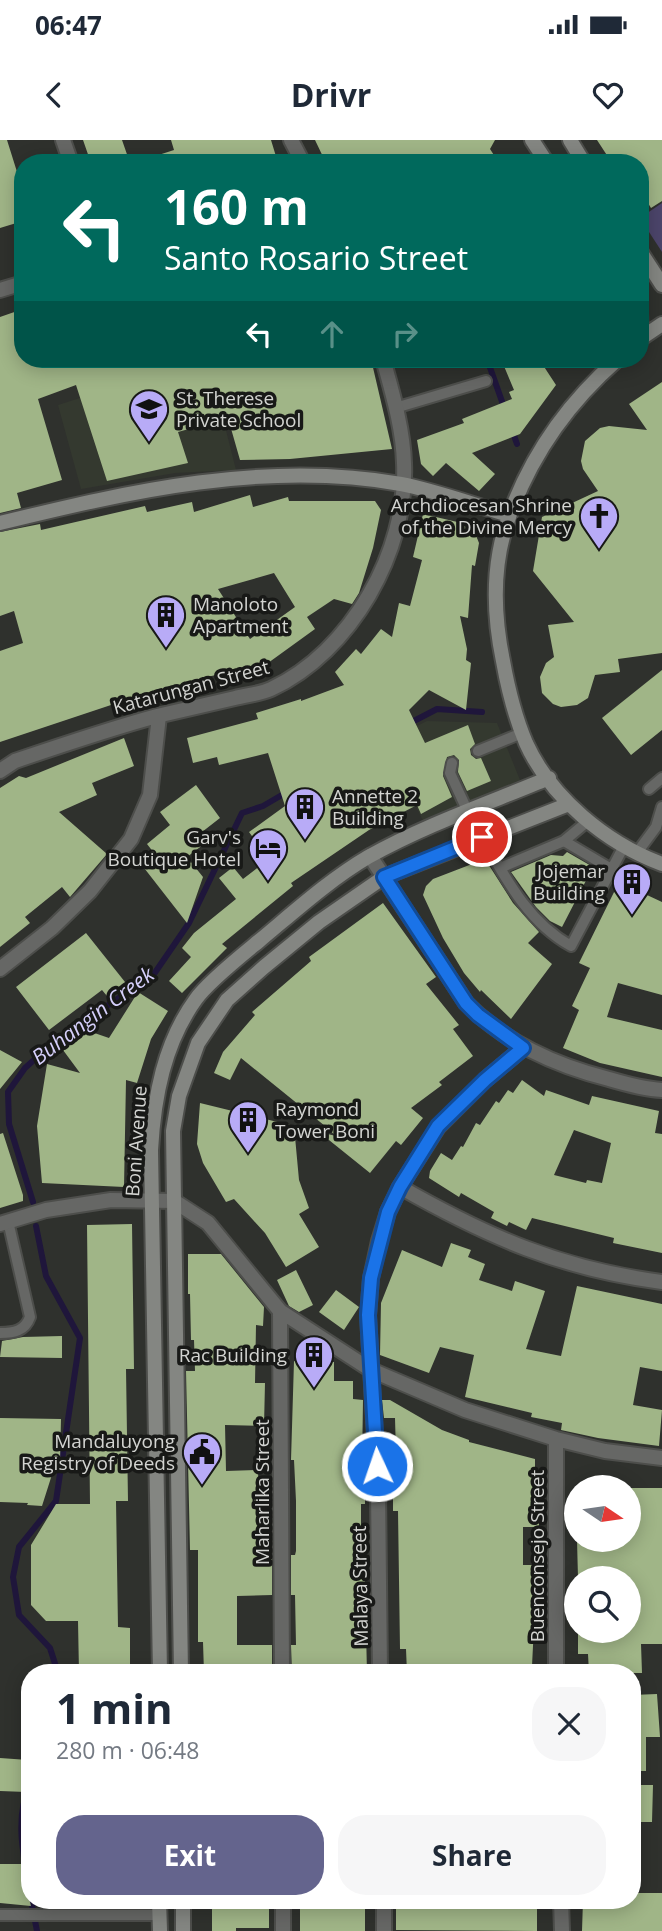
<!DOCTYPE html>
<html lang="en">
<head>
<meta charset="utf-8">
<style>
  :root { --surface:#fff; --page:#f6f6f7; --text:#1f2937; --muted:#747a83; --accent:#64648d }
  body { margin:0; font-family:"Open Sans",sans-serif; background:var(--page); color:var(--text); height:100vh; display:flex; flex-direction:column; font-size:26px; white-space:nowrap }
  * { box-sizing:border-box; margin:0 }
  p { font-size:23px; color:var(--muted) }
  .icon { flex:none; width:38px; height:38px; fill:none; stroke:currentColor; stroke-width:2; stroke-linecap:round; stroke-linejoin:round }
  .map { position:relative; flex:1; overflow:hidden }
  .sheet { position:absolute; left:21px; top:1524px; width:620px; height:245px; display:flex; flex-direction:column; background:var(--surface); border-radius:28px; box-shadow:0 4px 18px #0003 }
  .sheet>* { flex:none }
  .guide { position:absolute; left:14px; top:14px; width:635px; height:214px; border-radius:28px; box-shadow:0 4px 18px #0003; background:#00695c; color:#fff; overflow:hidden }
  .needle { width:46px; rotate:103deg }
  .fabs { position:absolute; left:564px; top:1335px; display:grid; gap:14px }
  .fabs a { display:grid; place-items:center; width:77px; height:77px; border-radius:50%; background:var(--surface); box-shadow:0 4px 18px #0003; font-size:35px }
  .pin { position:absolute; display:grid; place-items:center; width:60px; height:60px; color:#fff; margin:-30px; border:4px solid #fff; border-radius:50%; box-shadow:0 2px 7px #0007 }
  .me { position:absolute; width:77px; margin:-38px; rotate:357deg; stroke-linejoin:round; filter:drop-shadow(0 0 5px #0008) }
  .turn { display:flex; align-items:center; gap:24px; height:147px; padding:0 35px; font-size:32px }
  .turn .icon { width:91px; height:91px; stroke-width:2.5 }
  .turn b { display:block; font-size:49px; line-height:60px }
  .lanes { display:flex; align-items:center; height:66px; padding:0 35px; background:#0003; justify-content:center; gap:35px; direction:ltr }
  .lanes .off { opacity:.35 }
  .round { display:grid; place-items:center; flex:none; width:74px; height:74px; border-radius:28px; background:var(--page) }
  .summary { display:flex; align-items:center; justify-content:space-between; height:119px; padding:0 35px }
  h1 { font-size:42px; font-weight:700; line-height:52px }
  .primary-button { display:flex; gap:14px; margin-top:auto; padding:14px 35px }
  .primary-button a { flex:1; height:80px; border-radius:28px; background:var(--accent); color:#fff; font-size:28px; font-weight:700; line-height:80px; text-align:center }
  .primary-button a+a { background:var(--page); color:var(--text) }
  .status { display:flex; justify-content:space-between; align-items:center; height:49px; padding:0 35px; background:var(--surface); direction:ltr }
  .status svg { height:19px; fill:currentColor }
  header { display:flex; justify-content:space-between; align-items:center; height:91px; padding:0 35px; background:var(--surface); font-size:32px; font-weight:700 }
  .map>svg:first-child { display:block }
</style>
</head>
<body>
<div class="status"><b>06:47</b><svg viewBox="0 0 49 12"><path d="M0 12V9h3v3zM5 12V6h3v6zM10 12V3h3v9zM15 12V0h3v12zM26 1h20v11H26zM47 4h2v5h-2z"/></svg></div>
<header><svg class="icon" aria-label="back" viewBox="0 0 24 24"><path d="M15 5l-7 7 7 7"/></svg>Drivr<svg class="icon" aria-label="heart" viewBox="0 0 24 24"><path d="M12 20l-8-8c-3-5 5-10 8-4 3-6 11-1 8 4z"/></svg></header>
<div class="map">
<svg width="662" height="1791" viewBox="0 0 662 1791">
  <rect width="100%" height="100%" fill="#2f312d"/>
  <!-- built -->
  <path fill="#34392f" d="M202,219H208L236,330L175,333L81,349L58,265Z
    M427,581L497,583L520,640L424,683L385,602Z"/>
  <!-- green -->
  <path fill="#4c456b" d="M662,63V112L640,78Z"/>
  <g fill="none" stroke-linecap="round" stroke-linejoin="round">
    <!-- stream -->
    <path stroke="#1f163b" stroke-width="6" d="M487,219L505,270
      M512,290L517,304
      M410,583L437,569L482,572
      M33,1062L9,984L8,952L25,928L54,902L154,834L189,783L242,673L263,666L287,652
      M36,1086L46,1136L80,1198L56,1361L19,1407L13,1437L19,1475L50,1508L58,1533
      M30,1646C14,1676 24,1720 30,1752
      M31,1760L37,1791"/>
  </g>
  <!-- building -->
  <path fill="#a0b587" fill-rule="evenodd" d="M0,0H7L23,51V81L0,88Z
    M83,0H122L130,23H91Z
    M171,0H271L278,23H143V20L174,10Z
    M315,0H495L490,9L499,23H326Z
    M597,0H662V61L651,68L640,50V23H612Z
    M23,169V219H371L392,309L290,319L240,320L228,278L178,292L188,323L107,341L76,245L38,259L62,340L17,353L21,368L0,373V177Z
    M501,219H539L556,245L520,294L472,313L495,334L479,351L446,323L433,336L421,324L417,300L464,283L462,279L512,259L509,252L514,250Z
    M662,242V513L618,519L620,532L595,535L588,558L577,565L561,567L553,564L542,553L540,537L546,523L554,517L548,485L574,482L533,431L542,377L598,351L583,329L581,321L585,301L600,288L609,286L647,290L629,264Z
    M250,355L253,367L288,357L289,361H375L381,370L373,408L359,453L352,464L334,459L307,477L315,489L268,523L194,540L195,544L160,555L159,549L0,602V511L23,503L14,471L0,476V392L40,384L41,390L145,366L147,372L192,362L194,372ZM274,433L295,467L250,499L218,449Z
    M423,374L466,384L473,388L479,403L475,426L472,425L468,478L460,476L467,509L466,520L471,523L466,570L429,550L409,570L425,603L468,585L475,604L470,609L471,615L476,619L481,618L491,641L467,651L458,632L459,620L454,615L447,617L443,636L452,657L421,674L417,665L369,690L291,743L293,746L222,804L227,808L182,853L169,841L191,817L182,808L194,793L236,759L219,738L233,727L243,739L269,719L249,692L285,666L268,613L219,625L217,617L193,623L187,598L258,579L256,573L301,559V561L344,545L335,532L356,509L361,514L381,489L392,497L399,463L410,466L422,420L413,417Z
    M662,530V590L631,615L602,578Z
    M124,598L134,626L92,643L97,655L59,672L107,714L70,757L62,747L25,777L30,783L0,807V648L19,636L26,638Z
    M196,645L220,678L202,692L208,701L187,717L203,737L187,783L141,724L154,713L147,704L170,685L160,672Z
    M567,712L593,727L562,787L550,781L536,767L511,732L551,715L563,716Z
    M485,719L513,763L539,792L528,803L552,824L511,879L481,850L480,852L464,833L443,798L423,755L426,746L433,739Z
    M619,742L662,762V855L618,843L607,877L662,890V937L600,923L563,908L579,870L572,866L590,828L579,823Z
    M383,763L436,837L426,844L459,885L453,889L473,916L439,942L442,945L411,968L423,978L401,1005L396,1001L370,1033L319,992L336,996L325,986L241,918L230,940L214,933L223,912L255,875L252,872L311,821L309,817Z
    M86,793L125,842L107,856L102,850L49,890L16,847Z
    M138,852L168,871L151,899L137,943L126,940L124,1047L42,1043L37,986L47,924L80,933L63,910L71,885L109,898Z
    M0,910L22,922L0,949Z
    M522,940L544,956L546,950L589,965L592,956L659,971L655,993L662,994V1113L613,1103L614,1098L532,1078L526,1090L509,1082L507,1086L491,1078L494,1072L461,1053L459,1057L429,1038L430,1031L441,1013L452,1020L461,1006L463,1007L476,983L480,985L496,961L499,963L508,950L513,953ZM574,990L611,1003L602,1043L587,1040L586,1043L554,1035Z
    M200,963L294,986L299,1040L309,1068L299,1074L319,1107L286,1127L265,1093L234,1059L226,1062L203,1023L197,1004Z
    M3,993L23,1055V1061L0,1068V994Z
    M132,1084L134,1229H126L128,1361H116L118,1487L130,1488V1526H120V1533H79L78,1481H46L31,1465V1405L56,1364H90L87,1085Z
    M451,1103L471,1110L468,1117L485,1124L479,1140L512,1151L515,1141L545,1151L526,1209L561,1216L577,1146L662,1164V1231L640,1227L633,1265L662,1270L659,1306L598,1298L561,1290L562,1283L531,1277L532,1273L465,1257L474,1215L440,1207L429,1233L380,1215L381,1163L402,1110L442,1127Z
    M188,1114H221L264,1167L263,1186L256,1185L255,1243H265L264,1286L225,1285L226,1331L258,1330L259,1374H265L267,1415H272V1455L237,1456V1505H272V1533H204L203,1502H198V1410H190L186,1231H195L194,1200H191L190,1154H188Z
    M296,1130L313,1165L299,1172L289,1166L277,1140Z
    M336,1150L359,1167L344,1190L319,1172Z
    M62,1196V1218L0,1217L2,1201L23,1197Z
    M294,1221L308,1222L313,1227L322,1222H334V1241H353V1259L363,1260L362,1325H365V1364H361V1407H364L367,1533H292L291,1505H296L295,1455H291V1415H295L296,1411V1361L294,1320H291Z
    M382,1260H390L442,1290L469,1300V1302L535,1319V1355H539V1387H523V1425H537L532,1526L462,1529V1533H407L406,1509H400L398,1371H393V1352L397,1351L395,1278H384Z
    M0,1278L61,1279L60,1322H56L42,1366L27,1365L28,1363L0,1362Z
    M628,1348H662V1504H641L642,1533H589L588,1514H578V1491H628V1438H578L577,1400H628Z
    M657,1554L660,1597H646V1631H632V1555Z
    M0,1618L28,1620L26,1652L0,1651Z
    M632,1645H653L652,1682H632Z
    M0,1724H21L31,1766L0,1763Z
    M632,1753H662V1791H582L583,1760H632Z
    M212,1760H269V1788H236V1791H212Z
    M300,1760H365V1791H300Z
    M396,1760H537V1791L396,1790Z"/>
  <g fill="none" stroke-linecap="round" stroke-linejoin="round">
    <!-- lane casing -->
    <g stroke="#4d4e4b" stroke-width="14">
      <path id="lane" d="M395,268L486,241
        M478,611L522,593
        M452,623L450,633L468,672
        M649,649L662,638
        M482,697C506,739 528,782 571,806L624,706
        M564,701L613,730
        M636,714L656,687L662,667
        M500,728L564,701L588,681
        M0,1193C14,1193 25,1191 30,1177L8,1081
        M0,1775H159"/>
    </g>
    <!-- street casing -->
    <g stroke="#4d4e4b" stroke-width="18">
      <path id="street" d="M63,0L71,23
        M291,0L303,23
        M0,150L23,143
        M0,631L15,621C62,605 109,589 157,576C183,570 209,564 235,558C247,555 260,554 271,549C351,512 408,411 404,323C403,288 392,252 383,219
        M370,716L466,863C506,903 554,925 609,939C626,944 644,949 662,950
        M0,829L52,788L90,751L131,699L150,655L159,576
        M400,1047C488,1097 561,1129 662,1142
        M0,1084L46,1070L111,1060L174,1061L208,1083L280,1171L371,1230L465,1270L556,1299L605,1311L662,1318
        M280,1171L282,1533
        M556,1299V1533
        M380,1533L378,1350L368,1176L371,1138L379,1101L388,1072L400,1047L438,987L485,940L523,908
        M283,1760V1791
        M384,1760V1791
        M561,1760L562,1791"/>
    </g>
    <!-- secondary casing -->
    <g stroke="#4d4e4b" stroke-width="18">
      <path id="secondary" d="M532,0L547,23
        M570,0L584,23
        M640,111L662,145
        M640,173L641,199
        M640,199L662,184
        M618,219C570,261 532,314 510,374C492,421 493,473 503,521C508,549 515,577 526,603C551,658 606,703 662,724
        M0,383C131,351 266,320 401,344C437,351 474,365 509,375
        M160,1533L151,1010C154,957 164,903 196,859C208,842 242,815 259,801C294,772 329,740 368,717C425,685 489,663 549,638
        M181,1533L173,991L179,956L198,903L227,860L264,827L319,782L384,737L569,664
        M159,1760L160,1791
        M183,1760V1791"/>
    </g>
    <!-- lane -->
    <use href="#lane" stroke="#666765" stroke-width="10"/>
    <!-- street -->
    <use href="#street" stroke="#666765" stroke-width="14"/>
    <!-- secondary -->
    <use href="#secondary" stroke="#848682" stroke-width="14"/>
  </g>
  <g fill="none" stroke-linecap="round" stroke-linejoin="round">
    <!-- route casing -->
    <g stroke="#114b97" stroke-width="18">
      <path id="route" d="M377,1326L368,1175L371,1138L388,1072L400,1047L438,986L485,940L523,908L478,875L466,863L384,737L482,697"/>
    </g>
    <!-- route -->
    <use href="#route" stroke="#1a73e8" stroke-width="12"/>
  </g>
  <!-- icons -->
  <defs>
    <g id="school-pin" transform="scale(2.0125)"><path d="M0 17L-7.5 6A9.5 9.5 0 1 1 7.5 6Z" fill="#b8abf7" stroke="#181917"/><path d="M0-5L7-2L0 1L-7-2ZM-4 1L0 2.5L4 1V4Q0 6-4 4Z" fill="#111"/></g>
    <g id="church-pin" transform="scale(2.0125)"><path d="M0 17L-7.5 6A9.5 9.5 0 1 1 7.5 6Z" fill="#b8abf7" stroke="#181917"/><path d="M-1.2-6h2.4v3.5h3.3v2.4h-3.3V6h-2.4V-.1h-3.3v-2.4h3.3Z" fill="#111"/></g>
    <g id="building-pin" transform="scale(2.0125)"><path d="M0 17L-7.5 6A9.5 9.5 0 1 1 7.5 6Z" fill="#b8abf7" stroke="#181917"/><path d="M-4-6H4V6H1V3H-1V6H-4ZM-2.5-4.3h1.7v1.8h-1.7ZM.8-4.3h1.7v1.8H.8ZM-2.5-1h1.7V.8h-1.7ZM.8-1h1.7V.8H.8Z" fill="#111"/></g>
    <g id="hotel-pin" transform="scale(2.0125)"><path d="M0 17L-7.5 6A9.5 9.5 0 1 1 7.5 6Z" fill="#b8abf7" stroke="#181917"/><path d="M-6-4.5h1.5V1H6V5H4.5V3h-9V5H-6ZM-4 0a1.8 1.8 0 1 1 3.6 0ZM.5 0V-2.5h3Q6-2.5 6 0Z" fill="#111"/></g>
    <g id="civic-pin" transform="scale(2.0125)"><path d="M0 17L-7.5 6A9.5 9.5 0 1 1 7.5 6Z" fill="#b8abf7" stroke="#181917"/><path d="M-.6-6.5H3V-4.5H.6V-3L4-1V1h2V6H-6V1h2V-1L-.6-3ZM-1.2 2.5V6h2.4V2.5Z" fill="#111"/></g>
  </defs>
  <g fill-rule="evenodd">
    <use href="#school-pin" x="149" y="269"/>
    <use href="#church-pin" x="599" y="376"/>
    <use href="#building-pin" x="166" y="475"/>
    <use href="#building-pin" x="305" y="667"/>
    <use href="#hotel-pin" x="268" y="708"/>
    <use href="#building-pin" x="632" y="742"/>
    <use href="#building-pin" x="248" y="980"/>
    <use href="#building-pin" x="314" y="1215"/>
    <use href="#civic-pin" x="202" y="1312"/>
  </g>
  <g text-anchor="middle" stroke-width="7" stroke-linejoin="round" paint-order="stroke">
    <!-- poi labels -->
    <g font-size="19" fill="#d3d4d1" stroke="#181917" text-anchor="end">
      <text x="176" y="265" text-anchor="start">St. Therese<tspan x="176" dy="22">Private School</tspan></text>
      <text x="572" y="372">Archdiocesan Shrine<tspan x="572" dy="22">of the Divine Mercy</tspan></text>
      <text x="193" y="471" text-anchor="start">Manoloto<tspan x="193" dy="22">Apartment</tspan></text>
      <text x="332" y="663" text-anchor="start">Annette 2<tspan x="332" dy="22">Building</tspan></text>
      <text x="241" y="704">Garv's<tspan x="241" dy="22">Boutique Hotel</tspan></text>
      <text x="605" y="738">Jojemar<tspan x="605" dy="22">Building</tspan></text>
      <text x="275" y="976" text-anchor="start">Raymond<tspan x="275" dy="22">Tower Boni</tspan></text>
      <text x="287" y="1222">Rac Building</text>
      <text x="175" y="1308">Mandaluyong<tspan x="175" dy="22">Registry of Deeds</tspan></text>
    </g>
    <!-- street labels -->
    <g font-size="19" fill="#d3d4d1" stroke="#181917">
      <text transform="translate(191 547) rotate(-15)" y="7">Katarungan Street</text>
      <text transform="translate(136 1001) rotate(-86)" y="7">Boni Avenue</text>
      <text transform="translate(262 1352) rotate(-90)" y="7">Maharlika Street</text>
      <text transform="translate(537 1416) rotate(-90)" y="7">Buenconsejo Street</text>
      <text transform="translate(360 1446) rotate(-91)" y="7">Malaya Street</text>
    </g>
    <!-- water labels -->
    <g font-size="21" font-style="italic" fill="#d5cffa" stroke="#181917">
      <text transform="translate(93 876) rotate(-37)" y="7">Buhangin Creek</text>
    </g>
  </g>
</svg>
<div class="fabs">
<a><svg class="needle" viewBox="-14 -14 28 28"><path d="M0-13l5 13h-10z" fill="#e53935"/><path d="M0 13l5-13h-10z" fill="#747a83"/></svg></a>
<a><svg class="icon" aria-label="search" viewBox="0 0 24 24"><circle cx="10" cy="10" r="6"/><path d="M15 15l6 6"/></svg></a>
</div>
<div class="pin" style="left:482px;top:697px;background:#d93025"><svg class="icon" aria-label="arrive" viewBox="0 0 24 24"><path d="M6 21V4h12l-3 4 3 4H6"/></svg></div>
<svg class="me" style="left:377px;top:1326px" viewBox="-20 -20 40 40"><circle r="17" fill="#1a73e8" stroke="#fff" stroke-width="3"/><path d="M0-11L8 9 0 5-8 9z" fill="#fff"/></svg>
<div class="guide">
<div class="turn"><svg class="icon" aria-label="left" viewBox="0 0 24 24"><path d="M17 20v-9H6M10 6l-5 5 5 5"/></svg><div><b>160 m</b>Santo Rosario Street</div></div>
<div class="lanes"><svg class="icon" aria-label="left" viewBox="0 0 24 24"><path d="M17 20v-9H6M10 6l-5 5 5 5"/></svg><svg class="icon off" aria-label="ahead" viewBox="0 0 24 24"><path d="M12 20V5M6 11l6-6 6 6"/></svg><svg class="icon off" aria-label="right" viewBox="0 0 24 24"><path d="M7 20v-9h11M14 6l5 5-5 5"/></svg></div>
</div>
<section class="sheet">
<div class="summary"><div><h1>1 min</h1><p>280 m · 06:48</p></div><a class="round"><svg class="icon" aria-label="close" viewBox="0 0 24 24"><path d="M6 6l12 12M18 6L6 18"/></svg></a></div>
<div class="primary-button"><a>Exit</a><a>Share</a></div>
</section>
</div>
</body>
</html>
